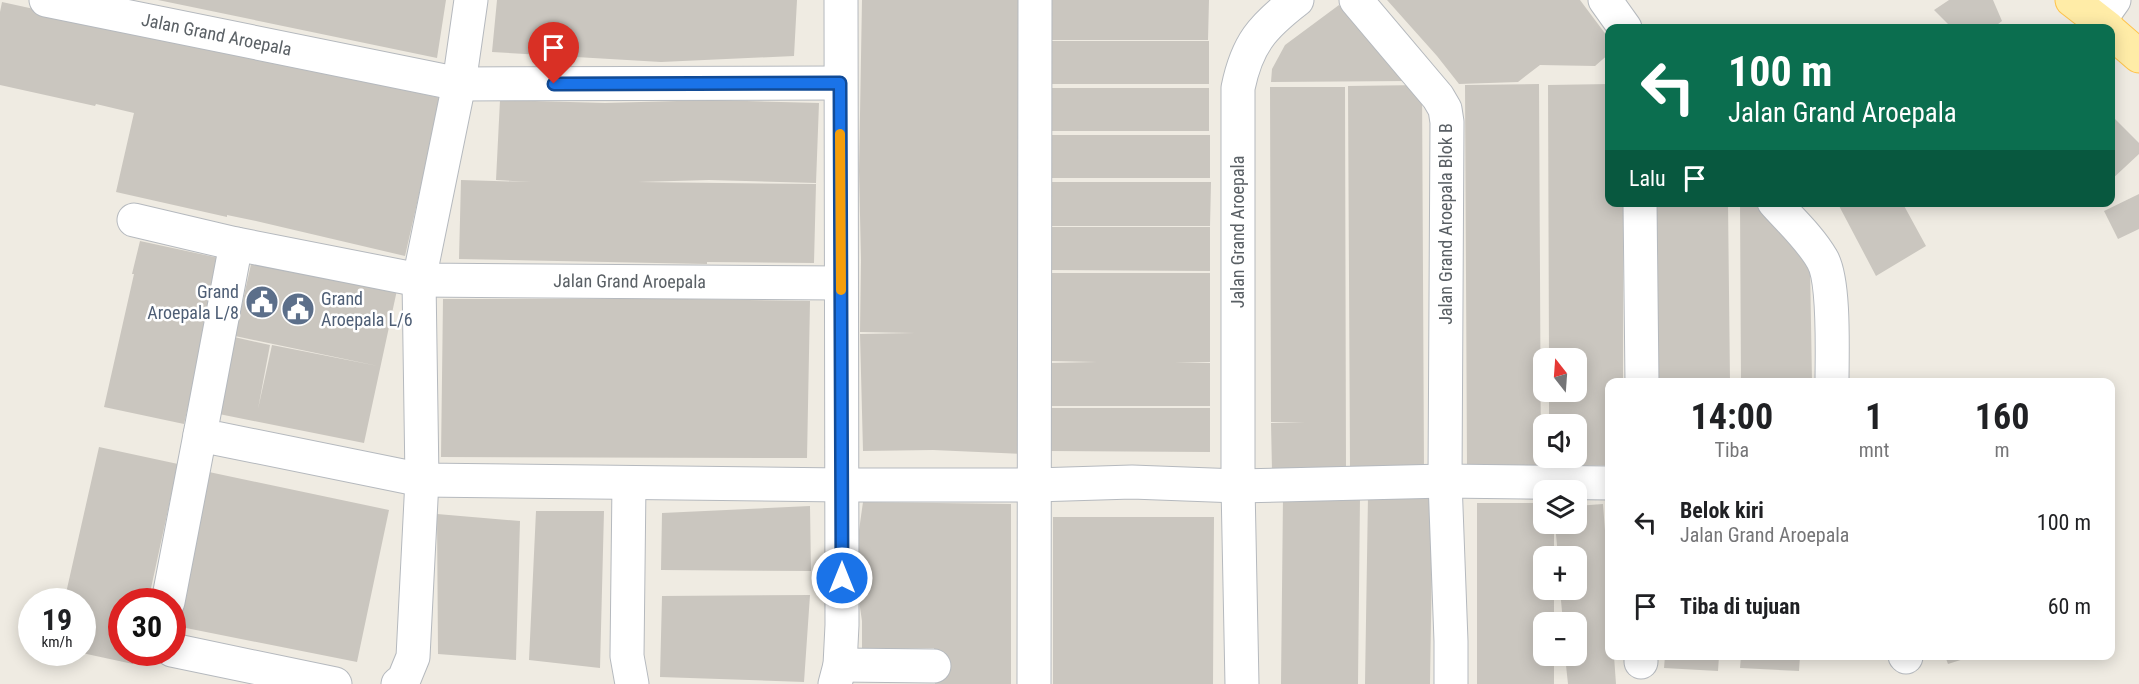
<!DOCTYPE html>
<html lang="id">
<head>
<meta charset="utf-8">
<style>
  :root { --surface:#fff; --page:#f2f2f2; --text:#202124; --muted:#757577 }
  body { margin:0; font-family:"Roboto Condensed",sans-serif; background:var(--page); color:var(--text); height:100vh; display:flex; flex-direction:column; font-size:22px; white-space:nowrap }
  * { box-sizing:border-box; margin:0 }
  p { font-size:20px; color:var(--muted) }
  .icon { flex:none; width:33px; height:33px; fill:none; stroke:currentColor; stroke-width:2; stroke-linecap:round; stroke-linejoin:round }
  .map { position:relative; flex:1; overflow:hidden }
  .sheet { position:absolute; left:1605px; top:378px; width:510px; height:282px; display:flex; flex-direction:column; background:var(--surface); border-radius:12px; box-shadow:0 3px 15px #0003 }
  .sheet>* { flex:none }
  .top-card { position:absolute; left:1605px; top:24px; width:510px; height:183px; border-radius:12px; box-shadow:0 3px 15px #0003; background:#0b6e4f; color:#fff; overflow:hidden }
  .needle { width:39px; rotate:343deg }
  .buttons { position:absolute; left:1533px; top:348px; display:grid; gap:12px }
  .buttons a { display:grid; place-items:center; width:54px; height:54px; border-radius:12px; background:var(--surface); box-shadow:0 3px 15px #0003; font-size:30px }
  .speed { position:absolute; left:18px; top:588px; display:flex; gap:12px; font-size:30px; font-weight:700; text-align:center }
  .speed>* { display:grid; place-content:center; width:78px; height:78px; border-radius:50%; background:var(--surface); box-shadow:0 3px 15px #0003; line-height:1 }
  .speed small { font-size:15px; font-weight:400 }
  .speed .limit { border:9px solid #d22; background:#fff; color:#111 }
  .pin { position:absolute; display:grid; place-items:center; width:51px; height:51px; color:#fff; margin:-62px -26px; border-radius:50% 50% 50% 0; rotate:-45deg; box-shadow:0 0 6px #0007 }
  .pin .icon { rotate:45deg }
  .me { position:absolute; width:66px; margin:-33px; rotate:0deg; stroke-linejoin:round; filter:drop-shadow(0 0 4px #0008) }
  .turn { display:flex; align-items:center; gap:21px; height:126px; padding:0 24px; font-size:27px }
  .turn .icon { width:78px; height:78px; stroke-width:2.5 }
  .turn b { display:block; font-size:42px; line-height:51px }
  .then { display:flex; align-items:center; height:57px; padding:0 24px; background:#0003; gap:12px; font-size:22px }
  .eta { display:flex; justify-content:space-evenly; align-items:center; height:102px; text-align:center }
  .eta b { font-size:36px; font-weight:700; line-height:42px }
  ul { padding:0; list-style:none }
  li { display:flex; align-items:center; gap:18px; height:84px; padding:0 24px }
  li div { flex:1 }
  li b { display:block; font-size:22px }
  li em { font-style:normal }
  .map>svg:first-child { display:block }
</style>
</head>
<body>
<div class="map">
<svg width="2139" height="684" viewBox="0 0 2139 684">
  <rect width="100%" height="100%" fill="#efebe2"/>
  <!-- building -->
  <path fill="#cac6bf" d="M158,0H446L437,58Z
    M497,0H797L794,56L661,62L492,52Z
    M862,0H1021L1026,454L933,450L863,451L860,334L915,333L860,332L861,260L859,171Z
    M1049,0H1209L1208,40H1049Z
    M1387,0H1580L1610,40V53L1595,66L1540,65L1518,82L1459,84L1437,56Z
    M1949,0H1993L2002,21L1993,28H1952L1934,10Z
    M2,2L441,98L405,256L256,221L227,215V217L116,192L134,113L96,104L95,106L0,85V12Z
    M1339,5L1407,81L1271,82L1272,69L1285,45Z
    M1048,41H1209V84H1048Z
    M1539,84L1541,466L1467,467L1465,85Z
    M1610,84V202H1623V382H1610V465L1549,466V458H1576V424H1549V392H1576V358H1549L1548,85Z
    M1422,85L1424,468L1350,469L1348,86Z
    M1270,87H1345L1346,470L1272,471L1271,423H1305L1271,422Z
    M1049,88H1209V131H1048Z
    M500,100L605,103L713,100L819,103L816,183L709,180L638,182L816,184L814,263L707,262V264L459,259L461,180L532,182L496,180Z
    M2112,116L2139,143V154L2110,181Z
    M1050,135H1210V178H1050Z
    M1050,182H1211L1210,226H1050Z
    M2139,194V229L2118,239L2104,211Z
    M1651,202H1728L1730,382H1653Z
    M1740,202H1754L1810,264L1812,382H1741Z
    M1837,202H1902L1926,246L1876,276Z
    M1050,227H1210V271L1049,270Z
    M140,241L219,258L207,325L184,424L104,407L134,274H132Z
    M252,260L397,290L364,443L219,414L234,337L270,345L258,409L272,345L378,366L235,336Z
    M1050,273H1210V362H1175L1210,363V406H1049V363L1097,362L1050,361Z
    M443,299H687L810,301L807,458L441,457Z
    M1050,408H1210V452L1050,451Z
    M99,447L178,464L148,602H122V652H136L133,664L82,653V602H64Z
    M209,472L389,510L357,662L176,626Z
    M1368,496H1433L1430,684H1365Z
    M1283,497H1360L1358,684H1281Z
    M863,502L1011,504V684H935L934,648L862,649V621L854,566Z
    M1477,503H1544V524H1554V556H1544V590H1554V622H1544V656H1554V684H1477Z
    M1603,504L1610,597V656H1614L1616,684H1568L1565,656H1576V622H1563L1560,590H1576V556H1558L1555,524H1576V506Z
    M810,506L811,571L661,570L662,513Z
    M536,511H604L600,668L529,660Z
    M437,514L520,521L516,660L438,654Z
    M1053,517H1214L1213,684H1053Z
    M810,595L804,682L660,677L662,596Z
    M1665,656H1719L1718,671L1664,668Z
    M1741,656H1800L1799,671L1740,668Z
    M1945,656H1973L1948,664Z"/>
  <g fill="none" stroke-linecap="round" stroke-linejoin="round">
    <!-- minor casing -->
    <g stroke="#b5b9be" stroke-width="35">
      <g id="minor">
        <path id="s1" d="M46,0L459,84L840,83"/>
        <path d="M1356,0L1438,97L1445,109L1447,122L1445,481L1451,641V684"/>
        <path d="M1605,0L1625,28"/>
        <path d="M2099,21L2114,0"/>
        <path d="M1640,202L1642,382"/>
        <path d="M1774,202C1790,220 1810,238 1822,259C1835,280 1832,355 1832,382"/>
        <path id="s2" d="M134,220L236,244L419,280L841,283"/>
        <path d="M236,244L200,435L422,480L842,485H1035L1132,482L1238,486L1445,481L1610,483"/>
        <path d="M629,483L627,656L632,684"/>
        <path d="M168,602L200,435"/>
        <path d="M172,650L335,684"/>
        <path d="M1905,656L1906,657"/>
        <path d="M1641,662V656"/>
        <path d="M840,665L934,666"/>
        <path d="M398,684L404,679L413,657L422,480L419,280L459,84L471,0"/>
        <path d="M835,684L840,665L842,625L841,0"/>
        <path d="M1034,684L1035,0"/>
        <path d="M1242,684L1238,486V88C1247,44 1262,27 1297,0"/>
      </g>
    </g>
    <!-- major casing -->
    <g stroke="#ffc34b" stroke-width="35">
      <path id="major" d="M2072,0L2108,28
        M2110,31L2139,56"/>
    </g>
    <!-- minor -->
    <use href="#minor" stroke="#fff" stroke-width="33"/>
    <!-- major -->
    <use href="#major" stroke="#ffeca7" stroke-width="33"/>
  </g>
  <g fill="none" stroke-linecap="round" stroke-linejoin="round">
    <!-- route casing -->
    <g stroke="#114b97" stroke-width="15">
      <path id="route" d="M554,84L840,83L842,578"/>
    </g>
    <!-- route -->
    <use href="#route" stroke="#1a73e8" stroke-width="10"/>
    <!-- slow -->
    <path stroke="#f59e0b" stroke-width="10" d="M840,134L841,290"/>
  </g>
  <!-- icons -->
  <defs>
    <g id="civic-disc" transform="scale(1.725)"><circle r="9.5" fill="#5c6f8a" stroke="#fff"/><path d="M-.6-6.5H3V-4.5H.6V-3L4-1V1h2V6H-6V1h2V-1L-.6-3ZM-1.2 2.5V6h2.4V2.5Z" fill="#fff"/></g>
  </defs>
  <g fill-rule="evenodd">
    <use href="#civic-disc" x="262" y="302"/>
    <use href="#civic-disc" x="298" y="309"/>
  </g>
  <g text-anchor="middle" stroke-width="5" stroke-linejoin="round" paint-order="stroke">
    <!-- street labels -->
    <g font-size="18" fill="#5a6065" stroke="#fff">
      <text dy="6" stroke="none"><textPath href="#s1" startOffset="174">Jalan Grand Aroepala</textPath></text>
      <text transform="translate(1446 224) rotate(-90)" y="6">Jalan Grand Aroepala Blok B</text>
      <text transform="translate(1238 232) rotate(-90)" y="6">Jalan Grand Aroepala</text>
      <text dy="6" stroke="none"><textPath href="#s2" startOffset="502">Jalan Grand Aroepala</textPath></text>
    </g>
    <!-- service labels -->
    <g font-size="18" fill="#4e5e75" stroke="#fff" text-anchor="end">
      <text x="239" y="298">Grand<tspan x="239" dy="21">Aroepala L/8</tspan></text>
      <text x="321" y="305" text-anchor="start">Grand<tspan x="321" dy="21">Aroepala L/6</tspan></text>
    </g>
  </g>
</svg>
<div class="buttons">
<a><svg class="needle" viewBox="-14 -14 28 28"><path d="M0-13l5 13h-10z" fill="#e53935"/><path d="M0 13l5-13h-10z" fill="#757577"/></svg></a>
<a><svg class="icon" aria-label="sound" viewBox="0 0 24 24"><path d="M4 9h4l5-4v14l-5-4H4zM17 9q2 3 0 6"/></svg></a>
<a><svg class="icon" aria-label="layers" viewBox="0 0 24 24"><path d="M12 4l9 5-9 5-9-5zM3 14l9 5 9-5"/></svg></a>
<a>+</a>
<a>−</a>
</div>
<div class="speed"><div>19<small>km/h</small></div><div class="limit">30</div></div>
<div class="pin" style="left:554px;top:84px;background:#d93025"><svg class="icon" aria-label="arrive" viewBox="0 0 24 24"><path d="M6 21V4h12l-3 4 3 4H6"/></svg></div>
<svg class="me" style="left:842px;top:578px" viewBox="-20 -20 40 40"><circle r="17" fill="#1a73e8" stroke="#fff" stroke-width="3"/><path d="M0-11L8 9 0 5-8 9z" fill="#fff"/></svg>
<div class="top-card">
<div class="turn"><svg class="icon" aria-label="left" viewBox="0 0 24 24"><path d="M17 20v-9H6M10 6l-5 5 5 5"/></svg><div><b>100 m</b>Jalan Grand Aroepala</div></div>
<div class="then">Lalu<svg class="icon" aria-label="arrive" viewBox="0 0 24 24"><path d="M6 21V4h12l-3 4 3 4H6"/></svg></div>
</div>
<section class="sheet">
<div class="eta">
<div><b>14:00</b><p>Tiba</p></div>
<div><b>1</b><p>mnt</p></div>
<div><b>160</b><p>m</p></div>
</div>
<ul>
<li><svg class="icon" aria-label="left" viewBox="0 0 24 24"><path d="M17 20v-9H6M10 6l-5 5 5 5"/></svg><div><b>Belok kiri</b><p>Jalan Grand Aroepala</p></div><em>100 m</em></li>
<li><svg class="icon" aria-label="arrive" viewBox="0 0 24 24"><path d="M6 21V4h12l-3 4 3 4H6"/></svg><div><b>Tiba di tujuan</b></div><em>60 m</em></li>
</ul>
</section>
</div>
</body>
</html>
